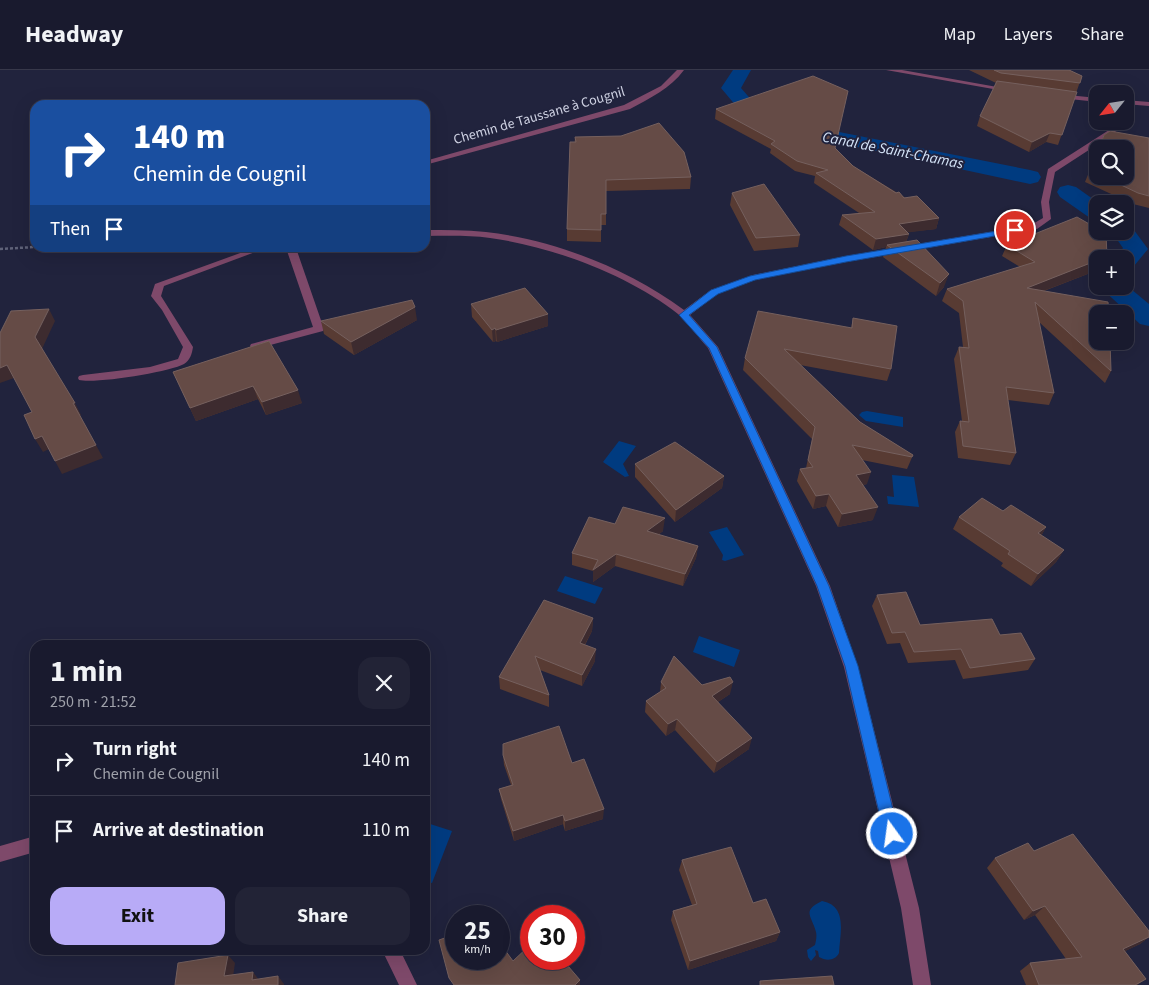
<!DOCTYPE html>
<html lang="en">
<head>
<meta charset="utf-8">
<style>
  :root { --surface:#191a2e; --page:#222336; --text:#f1f3f6; --muted:#9fa1aa; --line:#37384a; --accent:#b8abf7 }
  body { margin:0; font-family:"Source Sans 3",sans-serif; background:var(--page); color:var(--text); height:100vh; display:flex; flex-direction:column; font-size:19px; white-space:nowrap }
  * { box-sizing:border-box; margin:0 }
  p { font-size:16px; color:var(--muted) }
  .icon { flex:none; width:28px; height:28px; fill:none; stroke:currentColor; stroke-width:2; stroke-linecap:round; stroke-linejoin:round }
  .map { position:relative; flex:1; overflow:hidden }
  .panel { position:absolute; left:30px; top:570px; width:400px; height:315px; display:flex; flex-direction:column; background:var(--surface); border-radius:15px; box-shadow:0 5px 20px #0002,0 0 0 1px var(--line) }
  .panel>* { flex:none }
  .guide { position:absolute; left:30px; top:30px; width:400px; height:152px; border-radius:15px; box-shadow:0 5px 20px #0002,0 0 0 1px var(--line); background:#1a4fa0; color:#fff; overflow:hidden }
  .needle { width:32px; rotate:240deg }
  .fabs { position:absolute; left:1089px; top:15px; display:grid; gap:10px }
  .fabs a { display:grid; place-items:center; width:45px; height:45px; border-radius:10px; background:var(--surface); box-shadow:0 5px 20px #0002,0 0 0 1px var(--line); font-size:25px }
  .speed { position:absolute; left:445px; top:835px; display:flex; gap:10px; font-size:25px; font-weight:700; text-align:center }
  .speed>* { display:grid; place-content:center; width:65px; height:65px; border-radius:50%; background:var(--surface); box-shadow:0 5px 20px #0002,0 0 0 1px var(--line); line-height:1 }
  .speed small { font-size:12px; font-weight:400 }
  .speed .limit { border:8px solid #d22; background:#fff; color:#111 }
  .pin { position:absolute; display:grid; place-items:center; width:42px; height:42px; color:#fff; margin:-21px; border:2px solid #fff; border-radius:50%; box-shadow:0 1px 5px #0007 }
  .me { position:absolute; width:55px; margin:-28px; rotate:346deg; stroke-linejoin:round; filter:drop-shadow(0 0 4px #0008) }
  .turn { display:flex; align-items:center; gap:18px; height:105px; padding:0 20px; font-size:22px }
  .turn .icon { width:65px; height:65px; stroke-width:2.5 }
  .turn b { display:block; font-size:35px; line-height:42px }
  .then { display:flex; align-items:center; height:48px; padding:0 20px; background:#0003; gap:10px; font-size:19px }
  .round { display:grid; place-items:center; flex:none; width:52px; height:52px; border-radius:15px; background:var(--page) }
  .overview { display:flex; align-items:center; justify-content:space-between; height:85px; padding:0 20px }
  h1 { font-size:30px; font-weight:700; line-height:38px }
  .action { display:flex; gap:10px; margin-top:auto; padding:10px 20px }
  .action a { flex:1; height:58px; border-radius:15px; background:var(--accent); color:#111; font-size:20px; font-weight:700; line-height:58px; text-align:center }
  .action a+a { background:var(--page); color:var(--text) }
  ul { padding:0; list-style:none }
  li { display:flex; align-items:center; gap:15px; height:70px; padding:0 20px; border-top:1px solid var(--line) }
  li div { flex:1 }
  li b { display:block; font-size:19px }
  li em { font-style:normal }
  header { display:flex; align-items:center; gap:30px; box-sizing:border-box; height:70px; padding:0 25px; background:var(--surface); border-bottom:1px solid var(--line) }
  header strong { font-size:24px }
  nav { display:flex; gap:28px; margin-inline-start:auto; font-size:18px }
  .map>svg:first-child { display:block }
</style>
</head>
<body>
<header>
<strong>Headway</strong>
<nav><a>Map</a><a>Layers</a><a>Share</a></nav>
</header>
<div class="map">
<svg width="1149" height="915" viewBox="0 0 1149 915">
  <rect width="100%" height="100%" fill="#21233d"/>
  <!-- water -->
  <path fill="#003b80" d="M867,341L903,347V357L866,351L859,345L862,342Z
    M619,371L636,376L623,394L629,406L625,407L603,392Z
    M892,405L914,407L919,437L888,434L887,426L894,427Z
    M727,457L744,485L725,491L722,490L723,485L709,462Z
    M565,506L603,518L595,534L557,521Z
    M699,566L740,580L734,597L693,582Z
    M427,753L452,761L432,813L425,811V758Z
    M822,831C848,836 840,863 839,883C835,891 826,891 819,887L818,881L815,880L816,885L811,891L808,887L807,880L815,875C816,871 817,866 816,862C812,846 801,841 822,831Z"/>
  <g fill="none" stroke-linecap="round" stroke-linejoin="round">
    <!-- canal -->
    <path fill="#003b80" fill-rule="evenodd" d="M733,0H751L741,18L761,41L814,57L1030,100L1038,102L1041,107L1038,112L1030,114L839,73L804,67L747,49L721,18Z
      M1068,115L1076,117L1100,134H1098V150L1090,148L1060,127L1057,122L1060,117Z
      M1125,154L1131,156L1148,179L1134,196L1125,198V189H1114L1123,178L1111,161H1125Z
      M1125,214L1149,234V256L1140,254L1099,216H1125Z"/>
    <!-- path -->
    <path stroke="#5f6278" stroke-width="2.5" stroke-dasharray="3 2" stroke-linecap="butt" d="M0,179L35,177"/>
    <!-- minor -->
    <path fill="#7e496a" fill-rule="evenodd" d="M677,0H684C670,19 650,28 630,39L425,95V91L624,35L661,16Z
      M1111,51H1119L1115,63L1055,102L1049,132L1051,149L1037,159L846,192L755,210L717,224L690,245L718,277L830,516L858,597L919,838L931,915H913L901,838L844,597L816,516L708,278C698,267 689,254 678,244C629,205 551,176 490,168C468,165 446,166 425,166V160C445,160 466,160 486,162C556,170 628,199 684,240L711,220L753,205L846,186L1031,155L1043,148L1041,132L1048,99L1109,60Z
      M254,178H266L164,216L161,226L193,277C192,284 190,290 184,294C170,302 95,314 79,310L78,308L79,306L83,305L150,297L178,289L183,277L162,240L151,226L155,214Z
      M286,178H296L324,259L323,261L259,278H251L250,276L251,274L313,257Z
      M35,766V782L0,792V776Z
      M382,880H400L417,915H399Z"/>
    <!-- tertiary -->
    <path fill="#7e496a" fill-rule="evenodd" d="M886,0H902L1014,20L1010,22Z
      M1057,24L1098,28V32L1060,28H1057Z
      M1125,30L1149,32V36L1125,34Z"/>
  </g>
  <!-- wall -->
  <path fill="#583b33" d="M969,0H1069L1082,6L1058,75L1046,72L1029,82L977,56L980,46L996,13Z
    M716,39L835,78L853,96L939,148L936,159L907,162L909,164L906,172L944,217L936,226L883,187L886,177L873,180L839,155L842,145L859,143L814,113L815,106L795,101L770,83L771,79L715,49Z
    M1104,65L1149,68V138L1133,134L1085,112L1098,80V106H1125V79H1098Z
    M575,67L691,107L690,119L606,121V155H601V172L567,171V159Z
    M732,123L800,165L798,177L754,181L730,135Z
    M1007,175L1107,187L1106,189H1098V200L1044,221L1111,301L1105,313L1039,252L1054,323L1049,335L1008,330L1016,383L1010,395L958,388L955,362L960,351H962L954,289L959,277H963L959,243L942,231L947,219L1020,197L1002,186Z
    M471,234L548,256L497,272L496,271L493,272L472,247Z
    M853,248L891,299L887,311L800,295L860,352L913,385L907,399L862,390L867,414L863,415L873,450L838,457L826,436L813,439L797,411L800,399L806,398L812,369L743,300L745,288L851,258Z
    M417,250L354,285L324,264L321,251Z
    M269,271L302,333L266,345L258,329L196,351L173,302Z
    M635,394L724,406L722,418L675,452L635,407Z
    M1003,441L1046,457L1041,466L1064,480L1056,492L1031,516L1001,496L1003,493L953,459L959,447Z
    M615,454L663,461L658,465L698,476L696,488L683,516L615,496L593,512V501L572,495V483Z
    M877,525L920,555L1000,565L1035,589L1028,600L963,609L955,590L908,593L900,573L887,574L872,536Z
    M593,548L592,561L585,575L595,591L582,616L540,600L549,625V637L500,619L499,607Z
    M661,612L702,615L730,624L718,632L749,679L714,703L675,660L666,666L645,642L646,631L660,622Z
    M503,685L572,693L603,749L565,761L563,754L514,771L501,729L499,719L511,715L504,695Z
    M1034,781L1149,861V867L1140,874L1125,881L1146,909L1137,915H1026L1020,901L1030,893L1066,889L1035,845L1024,850L987,798L995,788Z
    M682,790L753,833L780,862L776,871L688,900L671,850L673,841L692,835L679,800Z"/>
  <!-- shaded-wall -->
  <path fill="#3d2b2f" d="M1050,63L1046,72L1029,82L1032,72Z
    M939,148L936,159L896,164L899,154Z
    M909,164L905,174L887,175L886,177L873,180L876,169Z
    M1098,190V200L1022,229L1027,218Z
    M949,204L944,217L936,226L940,213Z
    M415,237L417,250L354,285L351,272Z
    M49,239L55,251L42,279L35,267Z
    M548,244V256L497,272L496,260Z
    M495,258L496,271L493,272L492,260Z
    M7,295L14,308L0,313V298Z
    M253,316L258,329L196,351L190,338Z
    M298,320L302,333L266,345L262,332Z
    M73,333H75L81,345L79,346Z
    M42,366L49,379L43,382L35,369Z
    M96,375L103,388L62,404L55,391Z
    M871,402L867,414L852,417L856,405Z
    M724,406L722,418L675,452L676,440Z
    M829,424L826,436L813,439L816,426Z
    M878,437L873,450L838,457L842,444Z
    M665,448L663,461L645,474L647,461Z
    M1046,457L1039,470L1038,463Z
    M698,476L696,488L683,516L685,504Z
    M1064,480L1056,492L1031,516L1038,504Z
    M616,484L615,496L593,512V500Z
    M593,548L592,561L579,585L580,573Z
    M596,579L595,591L582,616V605Z
    M733,612L730,624L710,637L712,626Z
    M677,649L675,660L666,666L668,654Z
    M752,668L749,679L714,703L717,692Z
    M604,739L603,749L565,761V751Z
    M563,745V754L514,771L513,761Z
    M1045,836L1035,845L1024,850L1033,841Z
    M780,862L776,871L688,900L690,891Z
    M1149,867L1140,874L1111,888L1123,879Z
    M228,885L235,893L232,914L224,906Z
    M253,902L259,910H252Z
    M278,906L284,914V915H278Z
    M580,910V915H575Z"/>
  <!-- building -->
  <path fill="#654b46" stroke="#75605e" d="M994,0H1069L1082,6L1080,13L1001,3Z
    M813,6L848,21L835,78L853,96L896,123L899,122L904,128L917,126L939,148L899,154L909,164L876,169L842,145L875,142L816,103L828,100L797,91L771,74L775,71L716,39Z
    M997,11L1077,22L1062,65L1050,63L1032,72L980,46Z
    M659,53L684,82L691,107L606,110V144H601V160L567,159L570,72H576L575,67L621,66Z
    M1110,61L1149,68V126L1138,123L1102,106H1125V79H1099L1104,65Z
    M1098,81V104L1090,101Z
    M764,114L800,165L756,168L732,123Z
    M1077,147L1098,159V161H1102L1106,163L1107,187L1102,189H1098V190L1027,218L1108,232L1109,244H1098V271H1110L1111,301L1035,232L1054,323L1006,317L1016,383L963,376L960,351L969,352L959,277L969,278L963,231L947,219L1035,192L1007,175Z
    M917,170L949,204L940,213L887,175Z
    M525,218L548,244L496,260L495,258L492,260L471,234Z
    M412,230L415,237L351,272L321,251Z
    M49,239L35,267L75,333H73L96,375L55,391L42,366L35,369L24,345L32,342L7,295L0,298V263L11,241Z
    M758,241L852,258L853,248L897,256L891,299L784,279L860,352L913,385L912,387L852,375L871,402L856,405L878,437L842,444L829,424L816,426L800,399L813,397L808,390L815,357L745,288Z
    M269,271L298,320L262,332L253,316L190,338L173,302Z
    M675,372L724,406L676,440L635,394Z
    M982,428L1003,441L1011,435L1046,457L1038,463L1064,480L1038,504L1008,484L1010,481L959,447Z
    M623,437L665,448L647,461L698,476L685,504L616,484L593,500L598,490L572,483L589,447L615,454Z
    M906,522L920,555L992,549L1000,565L1021,563L1035,589L970,598L961,579L914,582L905,562L892,563L877,525Z
    M544,530L593,548L580,573L596,579L582,605L535,586L549,625L499,607Z
    M674,586L702,615L730,607L733,612L712,626L752,668L717,692L677,649L668,654L646,631L666,618L661,612Z
    M559,656L572,693L584,689L604,739L565,751L563,745L513,761L499,719L513,715L503,685V674Z
    M1073,764L1149,861V867L1123,879L1146,909L1135,915H1039L1030,893L1082,887L1045,836L1033,841L995,788L1028,773L1034,781Z
    M731,777L753,833L766,829L780,862L690,891L673,841L697,834L682,790Z
    M456,864V889H499V872L513,891L529,876L531,879V889H540L548,898L558,889H562L580,910L575,915H454L449,908L439,870Z
    M228,885L224,906L253,902L252,910L278,906V915H175L178,893Z
    M832,906L834,915H760V911Z"/>
  <!-- route -->
  <path fill="#1a73e8" stroke="#114b97" d="M1015,158L1018,159V162L846,192L755,210L718,224L689,245L717,277L829,516L858,596L899,764L897,769L892,771L887,769L884,764L845,596L817,516L709,278L679,245L711,220L750,206L846,186Z"/>
  <g text-anchor="middle" stroke-width="4" stroke-linejoin="round" paint-order="stroke">
    <!-- far-street labels -->
    <g font-size="14" fill="#ced1e2" stroke="#21233d">
      <text transform="translate(539 45) rotate(-16)" y="5">Chemin de Taussane à Cougnil</text>
    </g>
    <!-- far-water labels -->
    <g font-size="15" font-style="italic" fill="#d7e6fa" stroke="#21233d">
      <text transform="translate(893 80) rotate(11)" y="5">Canal de Saint-Chamas</text>
    </g>
  </g>
</svg>
<div class="fabs">
<a><svg class="needle" viewBox="-14 -14 28 28"><path d="M0-13l5 13h-10z" fill="#e53935"/><path d="M0 13l5-13h-10z" fill="#9fa1aa"/></svg></a>
<a><svg class="icon" aria-label="search" viewBox="0 0 24 24"><circle cx="10" cy="10" r="6"/><path d="M15 15l6 6"/></svg></a>
<a><svg class="icon" aria-label="layers" viewBox="0 0 24 24"><path d="M12 4l9 5-9 5-9-5zM3 14l9 5 9-5"/></svg></a>
<a>+</a>
<a>−</a>
</div>
<div class="speed"><div>25<small>km/h</small></div><div class="limit">30</div></div>
<div class="pin" style="left:1015px;top:160px;background:#d93025"><svg class="icon" aria-label="arrive" viewBox="0 0 24 24"><path d="M6 21V4h12l-3 4 3 4H6"/></svg></div>
<svg class="me" style="left:892px;top:764px" viewBox="-20 -20 40 40"><circle r="17" fill="#1a73e8" stroke="#fff" stroke-width="3"/><path d="M0-11L8 9 0 5-8 9z" fill="#fff"/></svg>
<div class="guide">
<div class="turn"><svg class="icon" aria-label="right" viewBox="0 0 24 24"><path d="M7 20v-9h11M14 6l5 5-5 5"/></svg><div><b>140 m</b>Chemin de Cougnil</div></div>
<div class="then">Then<svg class="icon" aria-label="arrive" viewBox="0 0 24 24"><path d="M6 21V4h12l-3 4 3 4H6"/></svg></div>
</div>
<section class="panel">
<div class="overview"><div><h1>1 min</h1><p>250 m · 21:52</p></div><a class="round"><svg class="icon" aria-label="close" viewBox="0 0 24 24"><path d="M6 6l12 12M18 6L6 18"/></svg></a></div>
<ul>
<li><svg class="icon" aria-label="right" viewBox="0 0 24 24"><path d="M7 20v-9h11M14 6l5 5-5 5"/></svg><div><b>Turn right</b><p>Chemin de Cougnil</p></div><em>140 m</em></li>
<li><svg class="icon" aria-label="arrive" viewBox="0 0 24 24"><path d="M6 21V4h12l-3 4 3 4H6"/></svg><div><b>Arrive at destination</b></div><em>110 m</em></li>
</ul>
<div class="action"><a>Exit</a><a>Share</a></div>
</section>
</div>
</body>
</html>
